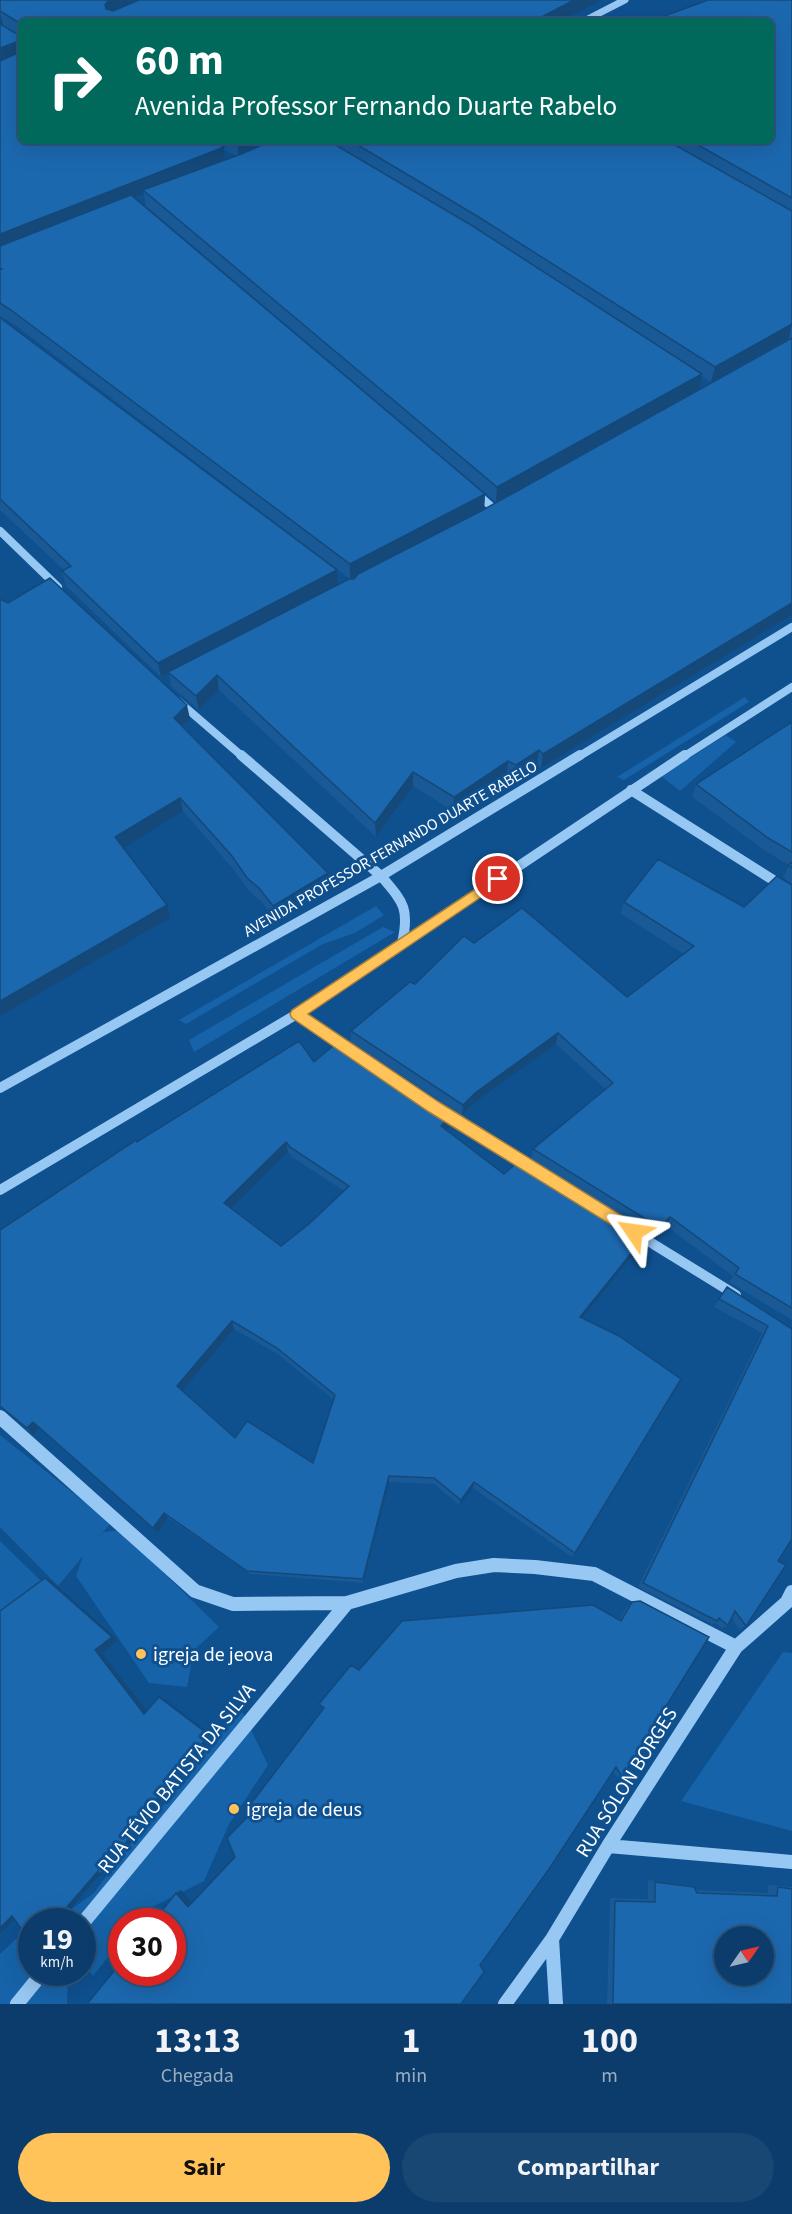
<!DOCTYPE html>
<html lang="pt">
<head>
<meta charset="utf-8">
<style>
  :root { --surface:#0b3c6b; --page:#194773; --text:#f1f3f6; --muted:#9aadc1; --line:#2b567e; --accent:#ffc359 }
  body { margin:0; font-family:"Source Sans 3",sans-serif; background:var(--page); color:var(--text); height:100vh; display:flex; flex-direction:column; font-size:22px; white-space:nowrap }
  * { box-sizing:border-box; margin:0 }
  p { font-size:20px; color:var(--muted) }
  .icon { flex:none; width:33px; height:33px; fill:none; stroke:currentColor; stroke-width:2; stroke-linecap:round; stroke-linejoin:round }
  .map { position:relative; height:2004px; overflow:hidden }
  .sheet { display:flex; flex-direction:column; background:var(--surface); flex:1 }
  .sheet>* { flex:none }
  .top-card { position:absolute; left:18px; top:18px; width:756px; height:126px; border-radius:9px; box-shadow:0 6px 24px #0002,0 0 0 2px var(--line); background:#00695c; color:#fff; overflow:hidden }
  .needle { width:39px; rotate:56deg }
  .tools { position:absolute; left:714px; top:1926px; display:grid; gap:12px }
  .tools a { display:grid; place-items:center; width:60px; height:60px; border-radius:50%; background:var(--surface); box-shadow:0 6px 24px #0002,0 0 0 2px var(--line); font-size:30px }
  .speed { position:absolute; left:18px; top:1908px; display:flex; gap:12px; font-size:30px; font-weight:700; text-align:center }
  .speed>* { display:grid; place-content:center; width:78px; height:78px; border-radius:50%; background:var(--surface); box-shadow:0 6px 24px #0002,0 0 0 2px var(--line); line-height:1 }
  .speed small { font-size:15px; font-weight:400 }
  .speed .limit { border:9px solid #d22; background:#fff; color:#111 }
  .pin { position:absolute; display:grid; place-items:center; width:51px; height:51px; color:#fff; margin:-26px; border:3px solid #fff; border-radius:50%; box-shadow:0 2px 6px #0007 }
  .me { position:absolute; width:66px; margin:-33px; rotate:302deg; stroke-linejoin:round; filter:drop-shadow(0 0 4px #0008) }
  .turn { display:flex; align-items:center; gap:21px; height:126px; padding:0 18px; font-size:27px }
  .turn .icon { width:78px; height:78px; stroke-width:2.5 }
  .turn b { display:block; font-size:42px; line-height:51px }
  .eta { display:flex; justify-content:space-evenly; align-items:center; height:102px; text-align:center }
  .eta b { font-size:36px; font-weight:700; line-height:42px }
  .action { display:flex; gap:12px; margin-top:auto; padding:12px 18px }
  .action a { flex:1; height:69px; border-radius:36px; background:var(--accent); color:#111; font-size:24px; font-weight:700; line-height:69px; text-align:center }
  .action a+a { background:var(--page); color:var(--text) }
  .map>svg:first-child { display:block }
</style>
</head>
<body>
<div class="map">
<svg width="792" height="2004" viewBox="0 0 792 2004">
  <rect width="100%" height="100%" fill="#0f508f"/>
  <!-- green -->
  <path fill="#1663a9" d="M745,697L749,702L624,780L617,777Z
    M726,735L736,742L680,791L661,776Z
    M376,906L384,915L355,933L323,944L186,1024L179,1020Z
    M383,927L395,932L194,1052L189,1040Z
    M0,1435L111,1523L98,1538L104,1532L120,1530L219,1627L194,1650L187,1687L149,1683L76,1576L83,1556L58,1586L0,1527Z
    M0,1541L41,1581L0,1612Z
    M783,1652L792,1653V1831L681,1801Z
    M239,1705L268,1765L229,1824L204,1881L148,1909L138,1921L122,1922L121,1941L93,1976L83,1961L82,1922H66L70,1910L94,1893L127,1848L186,1779Z
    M16,1939L31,1948L32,1972L68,1973L67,2004H0V1954Z"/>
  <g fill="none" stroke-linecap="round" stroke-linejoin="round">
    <!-- minor-far3 -->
    <path stroke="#97c7f3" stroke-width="7" d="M584,21L625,0"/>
    <!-- minor-far2 -->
    <path stroke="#97c7f3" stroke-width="8" d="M474,491L494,509
      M0,531L58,587
      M178,701L243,757
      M578,757L792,627
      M683,757L792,687"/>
    <!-- minor-far1 -->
    <path stroke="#97c7f3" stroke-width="10" d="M241,755L381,876C403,902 410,908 402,943
      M631,790L792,892
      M297,1014L348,1049
      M0,1088L381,876L580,755
      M441,1111L532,1168
      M0,1190L297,1014L685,755
      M632,1231L736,1295"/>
    <!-- minor -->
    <path stroke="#97c7f3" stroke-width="14" d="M0,1417L195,1591L233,1604L347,1603L456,1571L494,1565L535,1567L594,1574L736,1647
      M608,1846L792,1862
      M82,1924L347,1603
      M552,1939L556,2004
      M17,2004L43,1972
      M505,2004L552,1939L608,1846L736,1647L787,1602L792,1592"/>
  </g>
  <!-- wall -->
  <path fill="#185996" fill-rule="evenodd" d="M0,0L21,21V141H771L792,0V615L541,768L537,764L515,779L507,775L453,811L413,786L376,837L219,690L199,710L171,686L169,673L161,677L66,586L62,571L64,570L0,510V317L338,584L354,579L357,575L350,579L15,325L0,316ZM224,149L236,156L225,160ZM144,194L146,206L496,502L699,389L701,376L711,382L789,338H792L483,510L484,509L485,494L135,198Z
    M0,599L190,719L183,727L329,886L274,919L261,901L249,891L234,870L183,811L123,848L170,918L0,1016Z
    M792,722V884L783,877L789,865L764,850L692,797L696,784Z
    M792,885V1320L729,1282L733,1276L666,1226L656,1236L531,1159L533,1149L605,1089L556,1044L474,1103L462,1115L351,1042V1031L415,984L474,943L627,997L684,954L621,914L624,902L744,907Z
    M314,1062L451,1116L450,1126L446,1130L504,1174L641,1245L582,1319L575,1553L572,1557L473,1488L459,1505L434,1484L389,1482L363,1583L250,1574L168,1518L158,1533L39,1428L33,1435L0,1406L137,1142ZM288,1152L292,1157L344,1191L309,1224L281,1246L231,1208ZM234,1329L279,1355L334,1400L313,1463L235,1438L182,1390Z
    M727,1287L792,1329L778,1561L746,1626L739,1629L732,1618L728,1625L722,1628L715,1623L712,1624L638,1587L762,1333L714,1307Z
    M632,1602L622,1777H617L613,1771L87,2004L176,1893L181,1890L192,1903L235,1857L253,1811L359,1670L619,1620L627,1606Z
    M648,1880L686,1885L694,1887L696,1890L768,1893V1885L792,1887V2004H607L610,1898L648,1899Z"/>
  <!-- shaded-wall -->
  <path fill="#14497a" d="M111,0H146L108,20L105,5L108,1Z
    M574,0H601L561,21H534Z
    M0,12L3,25L0,26Z
    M16,42L19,57L0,65V48Z
    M239,141H280L239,157L237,142Z
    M224,147L225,162L143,190L144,194L0,251V234Z
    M792,324L789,338L711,382L715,367Z
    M702,374L699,389L496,502L497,487Z
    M485,494L484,509L350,579V564Z
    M337,570L338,585L168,672L169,673L161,677L158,663Z
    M792,603V615L541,768L543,754Z
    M217,675L219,690L199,710L196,696Z
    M187,705L190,719L177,732L174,718Z
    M539,750L537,764L515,779L516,765Z
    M508,761L507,775L453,811L454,797Z
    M413,772V786L376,837L375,823Z
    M180,798L183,811L119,851L115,837Z
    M328,873L329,886L274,919L273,906Z
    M167,905L170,918L0,1016V1001Z
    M558,1033L556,1044L474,1103L462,1115L463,1105L475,1093Z
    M451,1116L450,1126L440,1136L441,1126Z
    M286,1142L288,1152L227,1212L224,1203Z
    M670,1217L666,1226L656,1236L660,1228Z
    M645,1236L641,1245L577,1325L580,1317Z
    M232,1321L234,1329L181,1392L177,1386Z
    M33,1422L39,1428L33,1435L27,1428Z
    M389,1476V1482L363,1583V1579Z
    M474,1482L473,1488L459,1505L461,1500Z
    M164,1513L168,1518L158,1533L153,1528Z
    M45,1578L53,1582L118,1640L102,1653L150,1715L144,1714L95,1650Z
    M159,1697L164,1699L213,1736L141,1824L143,1828L106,1873L100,1874L60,1922H54L135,1825Z
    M181,1890L193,1904L188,1907L176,1893Z
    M21,1913L0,1934V1928L12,1916Z"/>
  <!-- building -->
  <path fill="#1c68af" stroke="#14497a" stroke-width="1.5" fill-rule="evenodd" d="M0,0H111L108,1L105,5L106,9L113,11L139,0H574L534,21H21V24L0,11Z
    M708,0H792V198L691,141H771V21H651Z
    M0,24L15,33L21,32V44L16,42L0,48Z
    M21,51V141H212L224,147L0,234V61L20,52Z
    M272,141H329L471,225L702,374L497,487L143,190L241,154Z
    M351,141H668L792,211V324L715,367L477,216Z
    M131,195L485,494L350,564L11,310L0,303V270L2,269L0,268V246Z
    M0,317L3,320L337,570L158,663L62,571L71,566L0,499Z
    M792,338V603L543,754L539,750L516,765L508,761L454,797L413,772L375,823L217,675L196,696L168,672L349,579H354L358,574L483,510Z
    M50,578L187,705L174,718L328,873L273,906L259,888L247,878L232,856L180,798L115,837L167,905L0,1001V599L8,603Z
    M792,722V852L768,838L696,784Z
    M658,859L744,907L777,876L792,885V1308L735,1274L739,1268L670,1217L660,1228L533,1149L613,1083L558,1033L475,1093L463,1105L351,1031L410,982L415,984L464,936L474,943L522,908L627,997L694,946L624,902Z
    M792,862V868L788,865Z
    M299,1041L314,1062L339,1041L451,1116L441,1126L504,1174L521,1159L645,1236L580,1317L619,1336L681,1379L575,1553L474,1482L461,1500L434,1478L389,1476L363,1579L247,1571L164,1513L153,1528L33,1422L27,1428L0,1406V1230L136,1140L137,1142ZM286,1142L290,1147L349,1186L309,1224L281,1246L224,1203ZM232,1321L277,1348L335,1395L313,1463L247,1421L235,1438L177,1386Z
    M727,1287L792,1329V1539L778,1561L786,1565L746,1626L735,1611L728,1625L719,1618L717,1621L643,1583L768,1326L719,1299Z
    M45,1578L112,1637L95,1650L144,1714L159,1697L209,1735L135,1825L137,1829L99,1875L98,1871L54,1922H32V1944L12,1916L0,1928V1611Z
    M640,1601L709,1637L622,1777L616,1767L549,1869L480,1965L484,1972L461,2004H87L122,1961V1972H172V1922H153L176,1893L188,1907L235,1857L227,1838L253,1811L250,1805L324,1708L319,1704L351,1665L359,1670L402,1621L593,1605L621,1621L632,1602Z
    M655,1882L694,1887L697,1893L777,1896L778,1887L792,1889V2004H613L615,1901L655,1902ZM724,1936H764V1976H724Z"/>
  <!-- route -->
  <path fill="#ffc359" stroke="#a67f3a" stroke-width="1.5" d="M498,874L504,879L502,883L308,1014L439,1102L640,1227L642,1232L640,1237L634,1239L429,1112L292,1018L290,1014L292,1010Z"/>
  <!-- markers -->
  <g fill="#ffc359" stroke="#0f508f" stroke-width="2">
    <circle cx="141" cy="1654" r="6"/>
    <circle cx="234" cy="1809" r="6"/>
  </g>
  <g text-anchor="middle" stroke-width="6" stroke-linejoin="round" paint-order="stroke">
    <!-- street labels -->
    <g font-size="16" fill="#fff" stroke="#0f508f">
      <text transform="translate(390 848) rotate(-30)" y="6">AVENIDA PROFESSOR FERNANDO DUARTE RABELO</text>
    </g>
    <!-- near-poi labels -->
    <g font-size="20" fill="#fff" stroke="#0f508f" text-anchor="start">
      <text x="153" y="1661">igreja de jeova</text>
      <text x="246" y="1816">igreja de deus</text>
    </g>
    <!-- near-street labels -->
    <g font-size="20" fill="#fff" stroke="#0f508f">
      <text transform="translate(176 1778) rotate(-51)" y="7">RUA TÉVIO BATISTA DA SILVA</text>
      <text transform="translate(626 1782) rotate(-58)" y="7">RUA SÓLON BORGES</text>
    </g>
  </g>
</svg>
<div class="tools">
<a><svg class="needle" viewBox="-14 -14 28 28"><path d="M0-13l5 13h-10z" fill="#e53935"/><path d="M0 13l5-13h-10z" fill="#9aadc1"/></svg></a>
</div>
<div class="speed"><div>19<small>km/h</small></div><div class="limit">30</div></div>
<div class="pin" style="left:498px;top:879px;background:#d93025"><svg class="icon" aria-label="arrive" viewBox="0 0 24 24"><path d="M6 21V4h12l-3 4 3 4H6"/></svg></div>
<svg class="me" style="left:634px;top:1232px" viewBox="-20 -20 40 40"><path d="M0-17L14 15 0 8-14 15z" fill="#ffc359" stroke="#fff" stroke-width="4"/></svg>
<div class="top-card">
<div class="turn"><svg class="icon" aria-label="right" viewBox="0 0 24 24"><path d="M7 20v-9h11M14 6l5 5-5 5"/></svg><div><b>60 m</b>Avenida Professor Fernando Duarte Rabelo</div></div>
</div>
</div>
<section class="sheet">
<div class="eta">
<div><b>13:13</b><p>Chegada</p></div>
<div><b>1</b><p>min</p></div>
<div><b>100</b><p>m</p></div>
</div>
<div class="action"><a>Sair</a><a>Compartilhar</a></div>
</section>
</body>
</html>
